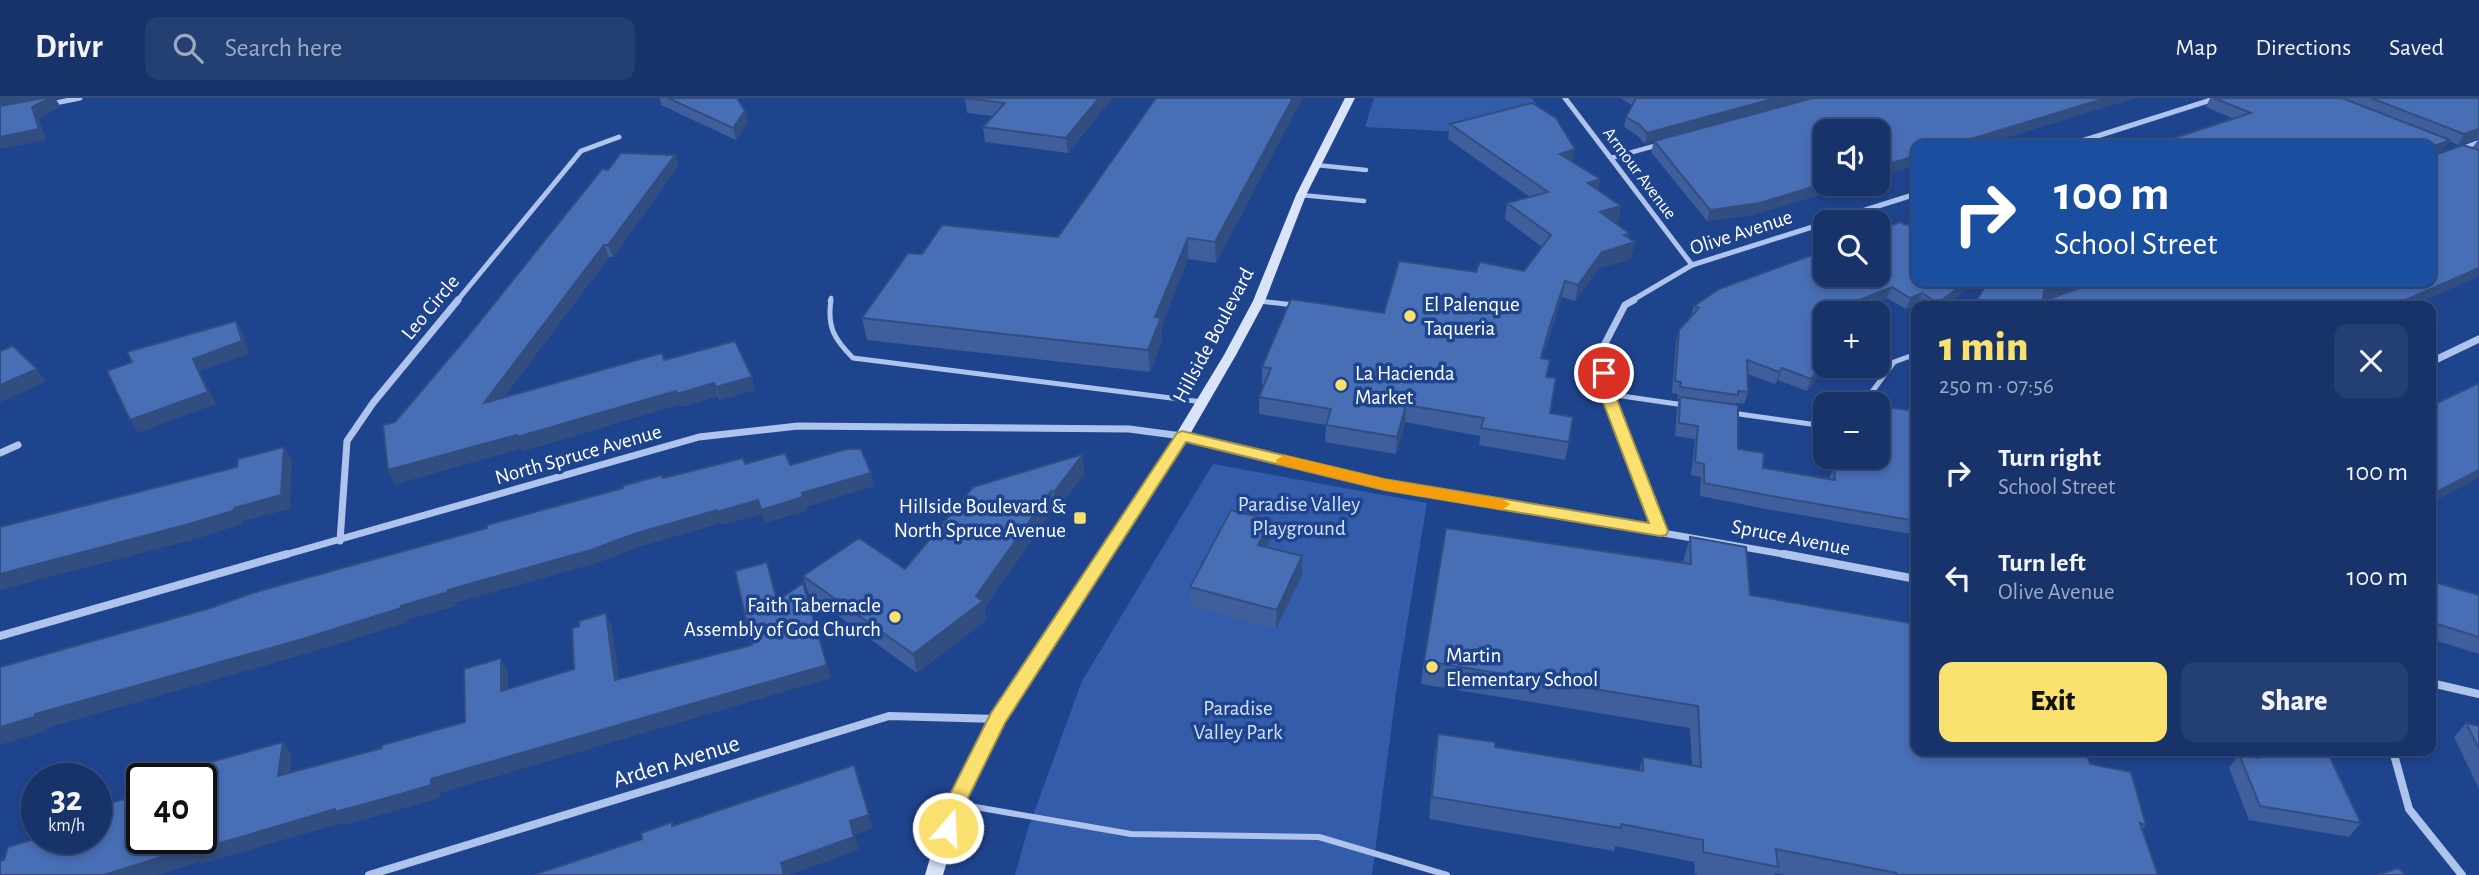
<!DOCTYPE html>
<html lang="en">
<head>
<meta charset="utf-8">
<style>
  :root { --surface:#17336a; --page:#243f72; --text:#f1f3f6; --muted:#9eaac1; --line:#364e7e; --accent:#fae06e }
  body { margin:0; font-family:"Alegreya Sans",sans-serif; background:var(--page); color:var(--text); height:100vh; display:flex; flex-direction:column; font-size:26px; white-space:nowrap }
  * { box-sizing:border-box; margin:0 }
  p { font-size:23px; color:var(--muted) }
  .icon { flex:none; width:38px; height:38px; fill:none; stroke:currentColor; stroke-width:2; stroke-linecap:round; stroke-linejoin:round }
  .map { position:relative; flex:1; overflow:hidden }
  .side { position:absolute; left:1911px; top:203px; width:525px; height:455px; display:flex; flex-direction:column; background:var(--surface); border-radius:14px; box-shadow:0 4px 10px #0003,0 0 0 2px var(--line) }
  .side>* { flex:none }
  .top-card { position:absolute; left:1911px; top:42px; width:525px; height:147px; border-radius:14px; box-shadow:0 4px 10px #0003,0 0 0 2px var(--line); background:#1a4fa0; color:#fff; overflow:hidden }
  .tools { position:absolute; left:1813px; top:21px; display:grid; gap:14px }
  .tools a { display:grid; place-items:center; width:77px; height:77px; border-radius:14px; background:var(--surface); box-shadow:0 4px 10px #0003,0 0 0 2px var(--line); font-size:35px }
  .speed { position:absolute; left:21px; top:665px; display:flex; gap:14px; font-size:35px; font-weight:700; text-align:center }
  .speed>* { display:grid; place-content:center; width:91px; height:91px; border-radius:50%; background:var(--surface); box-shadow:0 4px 10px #0003,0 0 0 2px var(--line); line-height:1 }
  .speed small { font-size:18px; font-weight:400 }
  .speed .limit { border:4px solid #111; border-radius:10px; background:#fff; color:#111 }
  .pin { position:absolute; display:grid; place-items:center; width:60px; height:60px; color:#fff; margin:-30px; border:4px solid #fff; border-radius:50%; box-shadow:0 2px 7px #0007 }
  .me { position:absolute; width:77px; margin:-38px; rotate:19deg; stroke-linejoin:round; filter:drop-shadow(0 0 5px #0008) }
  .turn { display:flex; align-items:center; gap:24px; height:147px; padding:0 28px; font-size:32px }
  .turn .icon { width:91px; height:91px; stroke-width:2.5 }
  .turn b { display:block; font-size:49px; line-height:60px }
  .round { display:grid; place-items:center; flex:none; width:74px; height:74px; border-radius:14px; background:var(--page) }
  .head { display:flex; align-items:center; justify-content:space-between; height:119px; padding:0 28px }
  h1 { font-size:42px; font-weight:800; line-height:52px; color:var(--accent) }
  .action { display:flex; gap:14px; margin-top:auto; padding:14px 28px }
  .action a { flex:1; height:80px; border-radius:14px; background:var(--accent); color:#111; font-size:28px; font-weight:800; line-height:80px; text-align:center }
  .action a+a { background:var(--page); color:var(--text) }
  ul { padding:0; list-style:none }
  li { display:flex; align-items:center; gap:21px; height:105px; padding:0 28px }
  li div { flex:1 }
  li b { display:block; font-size:26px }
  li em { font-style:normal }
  header { display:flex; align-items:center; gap:42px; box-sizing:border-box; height:98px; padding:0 35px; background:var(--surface); border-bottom:2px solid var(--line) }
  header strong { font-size:33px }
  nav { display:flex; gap:38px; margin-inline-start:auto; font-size:24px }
  .search { width:490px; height:63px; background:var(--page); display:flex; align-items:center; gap:18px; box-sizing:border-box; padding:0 24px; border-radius:14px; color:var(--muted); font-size:26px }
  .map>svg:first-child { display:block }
</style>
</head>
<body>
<header>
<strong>Drivr</strong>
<div class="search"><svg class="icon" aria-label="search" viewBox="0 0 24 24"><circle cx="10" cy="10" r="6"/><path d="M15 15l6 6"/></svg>Search here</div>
<nav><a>Map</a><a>Directions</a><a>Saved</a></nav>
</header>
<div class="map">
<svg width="2479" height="777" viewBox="0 0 2479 777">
  <rect width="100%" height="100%" fill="#1f448e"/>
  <!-- green -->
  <path fill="#335dab" d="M1374,0H1531L1541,12L1462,34L1365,29Z
    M1213,366L1427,405L1397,587L1372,777H1015L1027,734L1082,583Z"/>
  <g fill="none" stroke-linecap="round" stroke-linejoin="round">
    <!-- lane-far2 -->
    <path stroke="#aec4ec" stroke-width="4.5" d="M2463,50L2479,44
      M1611,60L1658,47
      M1316,67L1366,72
      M1301,97L1364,103
      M830,203L831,200
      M1259,203H1263"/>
    <!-- lane-far1 -->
    <path stroke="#aec4ec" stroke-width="5" d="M831,202C827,229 834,241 853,260L1203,304
      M1259,203L1294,207
      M1608,296L1684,307
      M1863,306L1894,264L1916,256
      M1732,315L1825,328"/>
    <!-- lane -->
    <path stroke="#aec4ec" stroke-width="6" d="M958,706L1131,736L1319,739L1447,777"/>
    <!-- street-far2 -->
    <path stroke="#aec4ec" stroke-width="5" d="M1565,0L1692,167
      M50,6L80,0
      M2069,47L2217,0
      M1827,124L1916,96
      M457,203L581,53L619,39
      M1631,203L1692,167L1825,125"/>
    <!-- street-far1 -->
    <path stroke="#aec4ec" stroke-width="7" d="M1634,202L1625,207L1600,255L1608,296L1660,433
      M2431,264L2479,241
      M0,355L18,347
      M340,443L347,343L373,305L458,202
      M281,458L699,339L798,328L1129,331L1182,338L1384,386L1794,458"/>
    <!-- street -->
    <path stroke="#aec4ec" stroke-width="8" d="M1784,456L1916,481
      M0,538L287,456
      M2431,585L2479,596
      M2393,653L2409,711L2462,777
      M369,777L889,618L997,621"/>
    <!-- secondary -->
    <path fill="#dae4f9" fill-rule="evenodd" d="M1345,0H1355L1306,97L1265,203L1236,257L1189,338L1005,625L964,706L943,777H925L946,706L992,616L1175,338L1224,257L1253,203L1296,97Z"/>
  </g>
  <!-- wall -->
  <path fill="#3e5f9c" d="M658,0H737L745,13L748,24L736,42L661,7L660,1Z
    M965,0H1112L1068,55L985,44L983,29L993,18L967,15Z
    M1156,0H1302L1216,165L1188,161L1162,227V243L1150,274L867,242L862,220L922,156L1058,139Z
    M1620,0H2135L1981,47H1916V67L1878,79V33L1757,116L1707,123L1651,54L1654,43L1645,46L1638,38L1624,29L1626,19L1632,7Z
    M2210,0H2479V40L2458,47L2449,43L2443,52L2436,55L2438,56L2463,47L2472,50L2479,41V178L2411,208H1973L1988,184H2094L2047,201H2049L2096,184H2332L2338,186L2343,184H2431V47H2153L2234,21L2206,9Z
    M1450,26L1573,64L1600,81L1598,92L1621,108L1618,124L1615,125L1629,135L1628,140L1631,161L1599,170L1575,203L1562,199L1542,260L1550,262L1547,279L1550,315L1569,344L1565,362L1479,347L1480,338L1405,324L1396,356L1325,344L1326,327L1259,316V299L1264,286H1262V269L1476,174L1524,173L1542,149L1505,121L1507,105L1530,99L1448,41Z
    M675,57L678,68L613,159H609L504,299L664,262L755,292L720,302L718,298L681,309L680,306L523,353L522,350L395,386L388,372L395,324L608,72Z
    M1812,154L1916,184H1977L1945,208H1920L1917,207L1906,211L1887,200L1850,215H1825V268H1844L1830,279L1822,275L1807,293L1778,282L1775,286L1748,276V294L1744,306L1736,305L1735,307L1738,351L1763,370L1829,381L1834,367L1849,369L1853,359L1868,361V359H1878L1916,298V437L1766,411L1700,398L1701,379L1691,377L1695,341L1675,338L1677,311L1679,301H1677L1678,296L1672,295L1676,243L1679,232L1691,218L1694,208L1811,157Z
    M1085,375L1056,413L1053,412L984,510L986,522L917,575L809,497L803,478L905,471Z
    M1690,439L1750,497L2090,666L2146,727L2142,732L2158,777H1785L1775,775L1774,777H1698L1695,776L1694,764L1615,748L1614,753L1429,721L1434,659L1438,636L1495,649L1639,673L1643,659L1692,667L1690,630L1421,586L1424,563L1683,464Z
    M1271,441L1267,449L1302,458V477L1276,531L1190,508V489Z
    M2431,483L2479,497V556L2431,541Z
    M2466,625L2479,628V691L2454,639Z
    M2242,653H2327L2361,725L2349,739L2249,722L2229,670L2239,656L2243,657Z"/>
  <!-- shaded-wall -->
  <path fill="#324d7f" d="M0,0H55L61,9L39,20L46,42L0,51Z
    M1099,0H1112L1068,55L1066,40Z
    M1293,0H1302L1216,165L1215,144Z
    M1776,0H1811L1645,46L1647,35Z
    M2106,0H2135L1981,47H1951Z
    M745,13L748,24L736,42L733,30Z
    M2479,31L2478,39L2458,47L2464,36Z
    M2450,42L2443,52L2431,57L2434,48Z
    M1575,51L1573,67L1560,56Z
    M675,57L678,68L613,159L608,147Z
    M1916,58V67L1878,79V69Z
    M1600,81L1597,96L1588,85Z
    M1825,85L1856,86L1757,116L1707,123L1710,112Z
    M1621,108L1618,124L1597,130L1600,114Z
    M1629,135L1626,147L1635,144L1631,161L1599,170L1575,203L1578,187L1602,154L1624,137Z
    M1188,140V161L1162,227V243L1150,274L1148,252L1155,219Z
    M604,147L609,159L490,318L484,305Z
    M2479,170V178L2411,208H2392Z
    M1565,183L1562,199L1545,248L1538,277L1549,231Z
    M1966,184H1977L1945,208H1937L1938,205Z
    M2068,184H2094L2039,204L2044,193Z
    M1892,189L1887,200L1850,215H1825V225L1821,217Z
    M1922,195L1917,207L1906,211L1910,200Z
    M236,223L243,235L249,256L200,273L216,306L138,335L130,322L193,261Z
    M1825,263L1822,275L1807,293L1811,281Z
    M1834,268H1844L1830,279Z
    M1782,270L1778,282L1775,286L1779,274Z
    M37,271L46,284L0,304V287Z
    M752,279L755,292L720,302L716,289Z
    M714,285L718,298L681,309L677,296Z
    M676,293L680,306L523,353L522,350L395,386L388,372Z
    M1406,307L1405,324L1396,356L1397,339Z
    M284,349L292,363L290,411L243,423L242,426L199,440L0,492V476L234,410Z
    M1083,356L1085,375L1056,413L1054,394Z
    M2479,372V380L2431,405V397Z
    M871,375L874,388L806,409L807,413L765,425L761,412L802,395Z
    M1051,393L1053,412L984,510L986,522L917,575L913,556L976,498Z
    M758,402L762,416L722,427L721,425L639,449L597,465L455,505L456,508L409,521V524L312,554L47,630L46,633L0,647V629L35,616L401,508L448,492L634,436L717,412Z
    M1271,422V441L1258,466V447Z
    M1302,458V477L1276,531L1277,512Z
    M606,515L612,529L621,595L615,582Z
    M501,560L508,574V606L501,593Z
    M827,567L831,580L440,695L439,700L409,709L344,727L342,725L201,766L199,764L158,777H104L190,750Z
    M283,644L292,657L288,691L278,678Z
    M869,717L873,730L855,737L859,752L789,777H784L781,765L850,723Z"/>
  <!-- building -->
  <path fill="#486eb5" stroke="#324d7f" stroke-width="2" d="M44,0H50L32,9L39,31L0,39V8Z
    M668,0H737L745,13L733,30Z
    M965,0H1099L1066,40L983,29L1005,5Z
    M1156,0H1293L1215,144L1188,140L1155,219L1161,220L1148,252L862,220L908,155L922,156L942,127L1058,139Z
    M1636,0H1776L1647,35L1640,27L1626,19Z
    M1813,0H2106L1951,47H1916V58L1878,69V33H1825V85L1760,105L1710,112L1654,43Z
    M2214,0H2342L2450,42L2434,48V54L2438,56L2463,47L2479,52V170L2392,208H1973L1988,184H2068L2044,193L2043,200L2049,201L2096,184H2332L2338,186L2343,184H2431V47H2153L2251,15Z
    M2371,0H2479V31L2464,36Z
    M1532,5L1556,20L1575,51L1560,56L1600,81L1588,85L1621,108L1600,114L1629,135L1624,137L1635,144L1602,154L1578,187L1565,183L1549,231L1541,260L1550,262L1546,279L1556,280L1550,315L1573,319L1569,344L1481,330L1484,320L1406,307L1397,339L1326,327L1331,311L1259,299L1271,270L1262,269L1291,201L1384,215L1399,163L1476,174L1480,164L1524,173L1551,137L1507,105L1548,94L1450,26Z
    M621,55L675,57L608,147H604L484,305L662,255L664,262L735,243L752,279L716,289L714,285L677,296L676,293L517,339V337L388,372L383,327L395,324L468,238L602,71L608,72Z
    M1900,124L1906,127L1916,125V184H1966L1938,205L1922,195L1910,200L1892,189L1821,217L1825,219V263L1811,281L1782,270L1779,274L1747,262L1748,294L1738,293V297L1680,289L1681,284L1675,283L1679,232L1699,210L1694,208L1719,191L1815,156L1812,154L1825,150V177H1878V132Z
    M236,223L242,243L193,261L208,294L130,322L107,273L132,264L127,254Z
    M13,248L37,271L0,287V253Z
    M2479,285V372L2431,397V308Z
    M1916,298V423L1771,398L1704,385V366L1695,364L1698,328L1679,325L1680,299L1738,307V351L1764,355L1763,370L1835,382L1834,367L1855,370L1853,359L1875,362V359H1878V311L1880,308L1907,312Z
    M284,349L281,397L234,410L233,413L189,426L0,476V429L237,369L238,361Z
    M847,351H861L871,375L802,395L803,399L761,412L758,402L717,414V412L634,436L591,452L448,492V494L401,508V510L303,541L35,616L34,619L0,629V569L207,511L259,493L487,430V427L623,390L622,388L662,377L663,380L743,360L745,366L785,355L790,367Z
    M1083,356L1054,394L1051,393L976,498L983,503L913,556L803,478L859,440L905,471L973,389Z
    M1231,412L1271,422L1258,447L1302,458L1277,512L1190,489Z
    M1446,430L1691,466L1690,439L1746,449L1750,497L1916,526V653H2086L2090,666L2131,674L2146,727L2140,725L2158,777H1897L1896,775L1776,751L1778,769L1703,754V742L1621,726V730L1432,699L1438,636L1495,644V649L1643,673V659L1701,669L1698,608L1424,563Z
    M767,464L777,503L803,485L827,567L431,681V687L401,696L335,714V711L190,754V750L104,777H0V763L4,762L8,749L38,740H96L97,709L142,696V740H201V681H166L206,669L207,665L283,644L278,678L382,650V647L465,624L464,571L501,560V593L574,571L572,530L579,528V523L606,515L615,582L752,547L735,473Z
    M2431,483L2479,497V539L2431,524Z
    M2466,625L2479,628V651Z
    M2257,653H2327L2361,725L2260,708L2239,656L2259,660Z
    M854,667L869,717L850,723L854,739L781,765L784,777H533L642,741L641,735L672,724V728Z
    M2398,770L2406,777H2377Z"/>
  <!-- route -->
  <path fill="#fae06e" stroke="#a29248" stroke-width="2" d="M1604,271L1611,275L1615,296L1668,433L1666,437L1660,438L1384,392L1186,344L1005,625L965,706L955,736L948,738L941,736L938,730L945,706L991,615L1177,335L1182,333L1384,381L1649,425L1600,296L1597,275Z"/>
  <!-- slow -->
  <path fill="#f59e0b" d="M1284,357L1384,381L1502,401L1510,406L1502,412L1384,392L1278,366L1276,362Z"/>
  <!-- markers -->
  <g fill="#fae06e" stroke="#1f448e" stroke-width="2.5">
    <circle cx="1410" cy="218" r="7"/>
    <circle cx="1341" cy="287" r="7"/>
    <rect x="1073" y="413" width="14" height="14" rx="3.5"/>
    <circle cx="895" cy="519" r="7"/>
    <circle cx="1432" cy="569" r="7"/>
  </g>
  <g text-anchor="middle" stroke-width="7" stroke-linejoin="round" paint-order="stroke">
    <!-- far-street labels -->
    <g font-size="18" fill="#fff" stroke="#1f448e">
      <text transform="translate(1640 75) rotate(53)" y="6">Armour Avenue</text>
    </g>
    <!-- street labels -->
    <g font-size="21" fill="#fff" stroke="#1f448e">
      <text transform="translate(1741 134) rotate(-18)" y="7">Olive Avenue</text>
      <text transform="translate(430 209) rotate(-50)" y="7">Leo Circle</text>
      <text transform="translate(1213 237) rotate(-62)" y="7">Hillside Boulevard</text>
      <text transform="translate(578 356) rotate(-16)" y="7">North Spruce Avenue</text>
      <text transform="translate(1791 439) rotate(11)" y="7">Spruce Avenue</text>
    </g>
    <!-- poi labels -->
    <g font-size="21" fill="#fff" stroke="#1f448e" text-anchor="start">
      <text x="1424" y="213">El Palenque<tspan x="1424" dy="24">Taqueria</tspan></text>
      <text x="1355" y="282">La Hacienda<tspan x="1355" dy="24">Market</tspan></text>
      <text x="1066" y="415" text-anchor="end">Hillside Boulevard &amp;<tspan x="1066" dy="24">North Spruce Avenue</tspan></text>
      <text x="881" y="514" text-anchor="end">Faith Tabernacle<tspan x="881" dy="24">Assembly of God Church</tspan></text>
      <text x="1446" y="564">Martin<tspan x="1446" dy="24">Elementary School</tspan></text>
    </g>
    <!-- park labels -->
    <g font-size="21" fill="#d3e0f9" stroke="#1f448e">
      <text x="1299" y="413">Paradise Valley<tspan x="1299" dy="24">Playground</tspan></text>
      <text x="1238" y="617">Paradise<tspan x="1238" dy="24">Valley Park</tspan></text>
    </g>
    <!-- near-street labels -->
    <g font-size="24" fill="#fff" stroke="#1f448e">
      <text transform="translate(676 663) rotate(-17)" y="8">Arden Avenue</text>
    </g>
  </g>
</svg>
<div class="tools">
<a><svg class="icon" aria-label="sound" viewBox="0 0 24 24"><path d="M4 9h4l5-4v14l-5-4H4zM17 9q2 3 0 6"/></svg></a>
<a><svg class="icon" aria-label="search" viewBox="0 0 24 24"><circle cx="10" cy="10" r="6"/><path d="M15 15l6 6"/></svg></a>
<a>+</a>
<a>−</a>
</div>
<div class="speed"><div>32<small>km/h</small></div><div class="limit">40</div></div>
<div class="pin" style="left:1604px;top:275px;background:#d93025"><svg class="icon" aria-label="arrive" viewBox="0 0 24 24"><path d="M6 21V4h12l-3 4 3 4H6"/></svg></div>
<svg class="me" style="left:948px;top:730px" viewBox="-20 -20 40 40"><circle r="17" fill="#fae06e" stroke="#fff" stroke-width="3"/><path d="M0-11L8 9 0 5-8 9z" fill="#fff"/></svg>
<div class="top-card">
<div class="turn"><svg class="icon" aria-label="right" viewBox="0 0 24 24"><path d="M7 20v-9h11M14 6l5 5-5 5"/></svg><div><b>100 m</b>School Street</div></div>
</div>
<section class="side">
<div class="head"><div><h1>1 min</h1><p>250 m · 07:56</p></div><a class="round"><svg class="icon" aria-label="close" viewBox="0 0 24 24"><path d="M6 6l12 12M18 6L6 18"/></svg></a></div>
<ul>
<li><svg class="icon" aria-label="right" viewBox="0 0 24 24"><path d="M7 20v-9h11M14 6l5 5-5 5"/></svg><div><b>Turn right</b><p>School Street</p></div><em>100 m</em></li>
<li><svg class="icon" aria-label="left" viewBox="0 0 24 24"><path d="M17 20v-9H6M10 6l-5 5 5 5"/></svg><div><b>Turn left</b><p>Olive Avenue</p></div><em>100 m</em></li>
</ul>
<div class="action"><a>Exit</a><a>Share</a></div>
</section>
</div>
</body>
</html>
